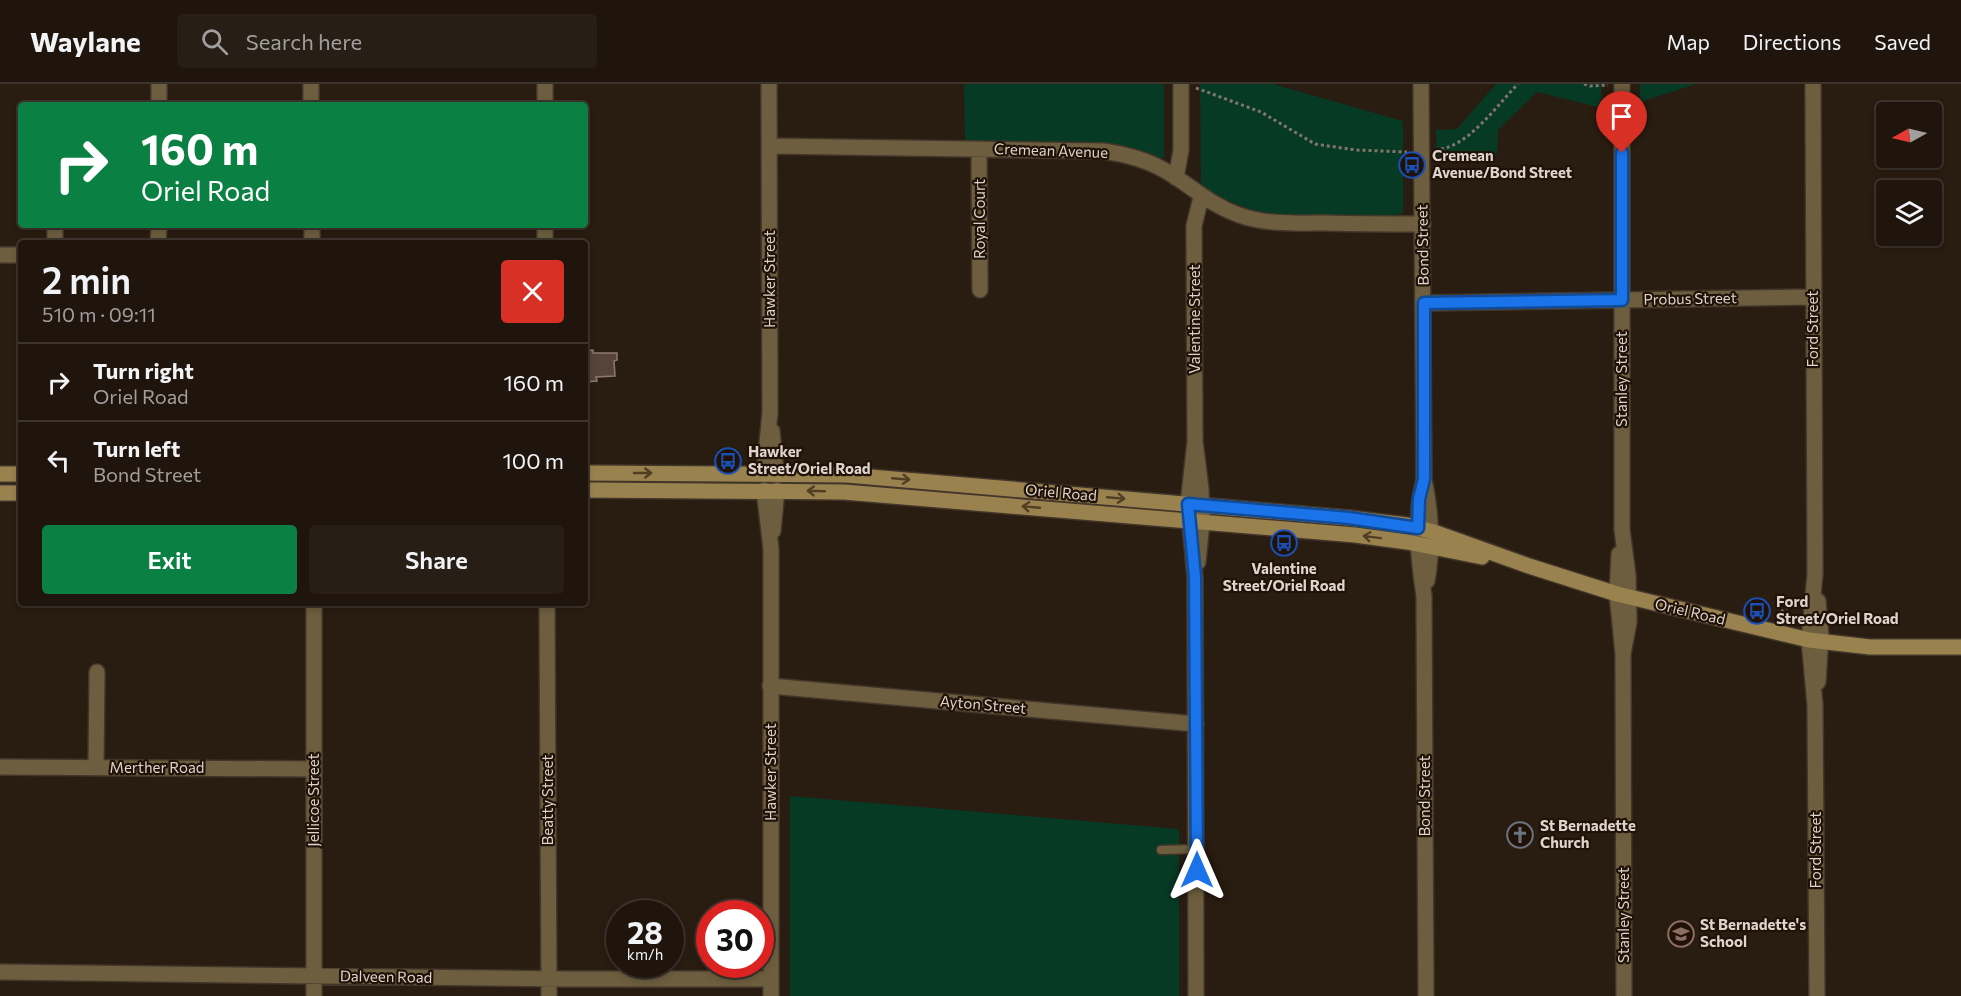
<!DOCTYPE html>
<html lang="en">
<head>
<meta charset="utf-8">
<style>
  :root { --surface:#1f150c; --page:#271e15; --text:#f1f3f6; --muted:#a19f9d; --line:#3c342d; --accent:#0b8043 }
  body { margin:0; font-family:Commissioner,sans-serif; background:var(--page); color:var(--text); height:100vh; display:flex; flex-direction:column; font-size:22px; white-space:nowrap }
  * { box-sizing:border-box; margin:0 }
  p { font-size:20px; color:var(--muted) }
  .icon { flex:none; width:33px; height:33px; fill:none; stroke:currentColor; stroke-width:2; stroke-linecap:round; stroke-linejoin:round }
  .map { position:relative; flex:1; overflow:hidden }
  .sheet { position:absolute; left:18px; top:156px; width:570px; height:366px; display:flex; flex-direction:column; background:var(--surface); border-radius:6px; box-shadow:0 3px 9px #0003,0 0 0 2px var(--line) }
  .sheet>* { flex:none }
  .banner { position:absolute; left:18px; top:18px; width:570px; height:126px; border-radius:6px; box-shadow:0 3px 9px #0003,0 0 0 2px var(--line); background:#0b8043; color:#fff; overflow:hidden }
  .needle { width:39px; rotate:262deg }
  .buttons { position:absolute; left:1876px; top:18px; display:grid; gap:12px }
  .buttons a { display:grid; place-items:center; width:66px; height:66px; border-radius:6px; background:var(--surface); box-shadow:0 3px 9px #0003,0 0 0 2px var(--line); font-size:30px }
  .speed { position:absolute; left:606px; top:816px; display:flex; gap:12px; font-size:30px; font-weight:700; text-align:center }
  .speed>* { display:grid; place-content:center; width:78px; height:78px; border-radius:50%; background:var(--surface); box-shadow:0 3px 9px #0003,0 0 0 2px var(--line); line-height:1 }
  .speed small { font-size:15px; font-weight:400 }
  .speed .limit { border:9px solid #d22; background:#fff; color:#111 }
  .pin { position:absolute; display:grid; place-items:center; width:51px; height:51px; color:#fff; margin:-62px -26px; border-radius:50% 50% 50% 0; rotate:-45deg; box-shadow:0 0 6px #0007 }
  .pin .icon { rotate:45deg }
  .me { position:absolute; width:66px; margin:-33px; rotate:0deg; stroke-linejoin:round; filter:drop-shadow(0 0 4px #0008) }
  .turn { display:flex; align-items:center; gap:21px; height:126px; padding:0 24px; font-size:27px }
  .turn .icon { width:78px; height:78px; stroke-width:2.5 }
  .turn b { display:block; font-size:42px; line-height:51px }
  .round { display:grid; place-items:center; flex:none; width:63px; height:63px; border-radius:6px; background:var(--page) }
  .headline { display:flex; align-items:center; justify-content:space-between; height:102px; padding:0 24px }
  h1 { font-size:36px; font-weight:600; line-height:45px }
  .cta { display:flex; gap:12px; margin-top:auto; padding:12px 24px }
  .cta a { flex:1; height:69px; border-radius:6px; background:var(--accent); color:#fff; font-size:24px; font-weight:600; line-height:69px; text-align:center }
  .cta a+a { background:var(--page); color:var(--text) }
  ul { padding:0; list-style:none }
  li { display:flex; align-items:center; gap:18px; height:78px; padding:0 24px; border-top:2px solid var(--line) }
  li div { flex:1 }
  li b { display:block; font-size:22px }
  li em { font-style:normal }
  header { display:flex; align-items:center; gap:36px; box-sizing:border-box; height:84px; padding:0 30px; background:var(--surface); border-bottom:2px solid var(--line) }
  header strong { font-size:28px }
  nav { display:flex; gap:33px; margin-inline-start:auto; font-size:21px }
  .search { width:420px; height:54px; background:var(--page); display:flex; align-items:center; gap:15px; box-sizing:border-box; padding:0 21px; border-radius:6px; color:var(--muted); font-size:22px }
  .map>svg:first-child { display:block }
</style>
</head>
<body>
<header>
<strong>Waylane</strong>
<div class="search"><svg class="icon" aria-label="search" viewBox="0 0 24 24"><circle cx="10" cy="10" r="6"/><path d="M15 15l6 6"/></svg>Search here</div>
<nav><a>Map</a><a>Directions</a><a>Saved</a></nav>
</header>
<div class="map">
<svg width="1961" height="912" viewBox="0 0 1961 912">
  <rect width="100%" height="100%" fill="#291c10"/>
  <!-- green -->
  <path fill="#073a25" d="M964,0H1164V73L1159,75L1125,63L1092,59L965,58Z
    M1200,0H1273L1403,37V129L1392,132L1263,131L1215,111L1201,100Z
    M1496,0H1601L1602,24L1537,8L1498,46L1497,70L1437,79L1436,46L1457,45Z
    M1640,0H1696L1640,18Z
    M790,712L1179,745V912H790Z"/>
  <!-- building -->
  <path fill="#56433a" stroke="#8f796f" stroke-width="1.5" d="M593,266V269H617V276L614,277L615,292L596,293L597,297L585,298V267Z"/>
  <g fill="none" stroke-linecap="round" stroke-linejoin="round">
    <!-- service casing -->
    <g stroke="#42362a" stroke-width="11">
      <path id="service" d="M1161,766L1196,765"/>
    </g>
    <!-- minor casing -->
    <g stroke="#42362a" stroke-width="18">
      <path id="minor" d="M311,0V21
        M545,0V21
        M1421,0L1424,395C1431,428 1433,464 1427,497
        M1622,0V446L1628,491L1629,538L1623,570
        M1813,0L1815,490L1809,556L1815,621L1817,912
        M159,21V0
        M770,62L1103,67C1124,70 1145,75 1164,86C1191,101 1208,120 1239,131C1267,141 1297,139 1326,139C1358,140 1390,140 1423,140
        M979,65L980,206
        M1176,94L1181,66V0
        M312,141V159
        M545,141V159
        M55,159V141
        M158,159L159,141
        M0,171H21
        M1424,219L1812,213
        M772,347L776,389
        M1195,357L1188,420L1195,493L1196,912
        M764,389L770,329L769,0
        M1424,395C1414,434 1418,473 1424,512L1426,912
        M764,406L771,465V912
        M773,447L777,406
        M1619,470L1617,510L1623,570L1624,912
        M1198,478L1202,438L1201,405L1195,357L1194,142L1201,113
        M1818,517L1821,552L1818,598
        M547,519L549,912
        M770,602L1196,640
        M0,683L314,685
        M96,684L97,588
        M0,888L563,895H771
        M314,912V519"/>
    </g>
    <!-- secondary casing -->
    <g stroke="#42362a" stroke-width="18">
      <path id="secondary" d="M585,389L847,391L1349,434L1407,441L1434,448L1529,482L1617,510L1809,556L1870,563H1961
        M0,390H21
        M585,406L844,408L1355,451L1407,458L1482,473
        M0,409H21"/>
    </g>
    <!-- path -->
    <path stroke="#82766c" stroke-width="3" stroke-dasharray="3 3" stroke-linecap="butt" d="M1584,0L1590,2L1608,1
      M1196,4L1261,28L1315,60L1356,66L1407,68
      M1435,66C1468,64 1495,23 1518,0
      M1781,528L1799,515"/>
    <!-- service -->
    <use href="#service" stroke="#6d5e3f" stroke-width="8"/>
    <!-- minor -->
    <use href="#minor" stroke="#6d5e3f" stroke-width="15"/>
    <!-- secondary -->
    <use href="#secondary" stroke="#9a824f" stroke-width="15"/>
  </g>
  <!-- one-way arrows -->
  <defs><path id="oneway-shaft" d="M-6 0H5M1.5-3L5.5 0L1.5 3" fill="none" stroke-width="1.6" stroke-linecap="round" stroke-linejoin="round" transform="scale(1.5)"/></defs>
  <g stroke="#513f24">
    <use href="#oneway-shaft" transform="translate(643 389)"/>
    <use href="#oneway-shaft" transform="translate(901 395) rotate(5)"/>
    <use href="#oneway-shaft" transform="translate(816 407) rotate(-178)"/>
    <use href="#oneway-shaft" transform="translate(1116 414) rotate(5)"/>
    <use href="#oneway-shaft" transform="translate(1031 423) rotate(-175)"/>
    <use href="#oneway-shaft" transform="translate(1372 453) rotate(-173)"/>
  </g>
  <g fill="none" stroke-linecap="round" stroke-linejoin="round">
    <!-- route casing -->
    <g stroke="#114b97" stroke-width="15">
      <path id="route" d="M1197,786L1195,493L1188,420L1349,434L1418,444L1419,415L1424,395V219L1622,216V69"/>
    </g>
    <!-- route -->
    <use href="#route" stroke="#1a73e8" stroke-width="10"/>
  </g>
  <!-- icons -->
  <defs>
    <g id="bus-ring" transform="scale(1.35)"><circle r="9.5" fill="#201207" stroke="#1a4fb4" stroke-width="1.5"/><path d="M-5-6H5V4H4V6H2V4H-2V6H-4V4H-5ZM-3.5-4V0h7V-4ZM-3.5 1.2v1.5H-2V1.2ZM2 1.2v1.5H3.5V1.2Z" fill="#1a4fb4"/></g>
    <g id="church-ring" transform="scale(1.35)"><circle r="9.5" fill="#201207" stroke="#6b7280" stroke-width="1.5"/><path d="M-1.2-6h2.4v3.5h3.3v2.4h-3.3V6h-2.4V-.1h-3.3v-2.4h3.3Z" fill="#6b7280"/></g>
    <g id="school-ring" transform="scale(1.35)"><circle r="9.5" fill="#201207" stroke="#8d6e63" stroke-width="1.5"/><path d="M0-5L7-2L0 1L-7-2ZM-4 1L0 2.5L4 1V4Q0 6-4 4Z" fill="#8d6e63"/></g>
  </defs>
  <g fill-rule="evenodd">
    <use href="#bus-ring" x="1412" y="81"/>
    <use href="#bus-ring" x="728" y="377"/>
    <use href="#bus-ring" x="1284" y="459"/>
    <use href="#bus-ring" x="1757" y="527"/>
    <use href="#church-ring" x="1520" y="751"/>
    <use href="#school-ring" x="1681" y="850"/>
  </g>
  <g text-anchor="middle" stroke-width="4.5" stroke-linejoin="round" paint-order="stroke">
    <!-- street labels -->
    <g font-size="15" fill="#ded4cc" stroke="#201207">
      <text transform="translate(1051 67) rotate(2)" y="5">Cremean Avenue</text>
      <text transform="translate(980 135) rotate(-90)" y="5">Royal Court</text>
      <text transform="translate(1423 161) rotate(-91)" y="5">Bond Street</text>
      <text transform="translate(770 195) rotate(-90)" y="5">Hawker Street</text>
      <text transform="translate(1690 215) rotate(-1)" y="5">Probus Street</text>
      <text transform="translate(1195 235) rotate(-90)" y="5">Valentine Street</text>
      <text transform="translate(1813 245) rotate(-90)" y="5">Ford Street</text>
      <text transform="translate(1622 295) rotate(-90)" y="5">Stanley Street</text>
      <text transform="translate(1061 409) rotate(5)" y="5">Oriel Road</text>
      <text transform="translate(1690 528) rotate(13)" y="5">Oriel Road</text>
      <text transform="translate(983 621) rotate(5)" y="5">Ayton Street</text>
      <text x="157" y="689">Merther Road</text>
      <text transform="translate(771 688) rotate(-90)" y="5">Hawker Street</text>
      <text transform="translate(1425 712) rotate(-90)" y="5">Bond Street</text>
      <text transform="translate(314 716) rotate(-90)" y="5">Jellicoe Street</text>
      <text transform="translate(548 716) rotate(-90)" y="5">Beatty Street</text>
      <text transform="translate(1816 766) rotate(-90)" y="5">Ford Street</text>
      <text transform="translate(1624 831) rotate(-90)" y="5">Stanley Street</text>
      <text transform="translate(386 893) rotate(1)" y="5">Dalveen Road</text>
    </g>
    <!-- poi labels -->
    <g font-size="15" font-weight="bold" fill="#ded4cc" stroke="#201207" text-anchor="start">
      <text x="1432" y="77">Cremean<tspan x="1432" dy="17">Avenue/Bond Street</tspan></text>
      <text x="748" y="373">Hawker<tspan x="748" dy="17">Street/Oriel Road</tspan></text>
      <text x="1284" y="490" text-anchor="middle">Valentine<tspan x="1284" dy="17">Street/Oriel Road</tspan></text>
      <text x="1776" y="523">Ford<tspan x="1776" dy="17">Street/Oriel Road</tspan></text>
      <text x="1540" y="747">St Bernadette<tspan x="1540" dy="17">Church</tspan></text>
      <text x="1700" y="846">St Bernadette's<tspan x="1700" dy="17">School</tspan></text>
    </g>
  </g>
</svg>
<div class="buttons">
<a><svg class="needle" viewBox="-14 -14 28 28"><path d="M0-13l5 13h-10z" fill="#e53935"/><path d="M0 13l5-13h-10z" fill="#a19f9d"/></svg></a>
<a><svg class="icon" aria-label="layers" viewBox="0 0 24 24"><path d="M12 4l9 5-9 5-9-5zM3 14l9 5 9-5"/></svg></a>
</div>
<div class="speed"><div>28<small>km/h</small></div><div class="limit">30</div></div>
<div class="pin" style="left:1622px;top:69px;background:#d93025"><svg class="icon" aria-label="arrive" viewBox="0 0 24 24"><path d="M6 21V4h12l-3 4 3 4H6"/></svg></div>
<svg class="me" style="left:1197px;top:786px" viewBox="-20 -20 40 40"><path d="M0-17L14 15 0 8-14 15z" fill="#1a73e8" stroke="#fff" stroke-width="4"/></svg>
<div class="banner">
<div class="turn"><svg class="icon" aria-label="right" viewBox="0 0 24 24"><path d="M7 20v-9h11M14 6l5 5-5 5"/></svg><div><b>160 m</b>Oriel Road</div></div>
</div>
<section class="sheet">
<div class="headline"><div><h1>2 min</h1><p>510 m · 09:11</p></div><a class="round" style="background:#d93025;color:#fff"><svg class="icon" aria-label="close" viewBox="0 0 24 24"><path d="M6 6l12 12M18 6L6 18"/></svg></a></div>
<ul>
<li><svg class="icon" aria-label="right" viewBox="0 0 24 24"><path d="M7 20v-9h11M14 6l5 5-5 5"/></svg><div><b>Turn right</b><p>Oriel Road</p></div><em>160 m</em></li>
<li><svg class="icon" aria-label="left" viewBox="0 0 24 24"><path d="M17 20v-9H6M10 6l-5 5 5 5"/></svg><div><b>Turn left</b><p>Bond Street</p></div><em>100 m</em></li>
</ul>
<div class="cta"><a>Exit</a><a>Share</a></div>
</section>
</div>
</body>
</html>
